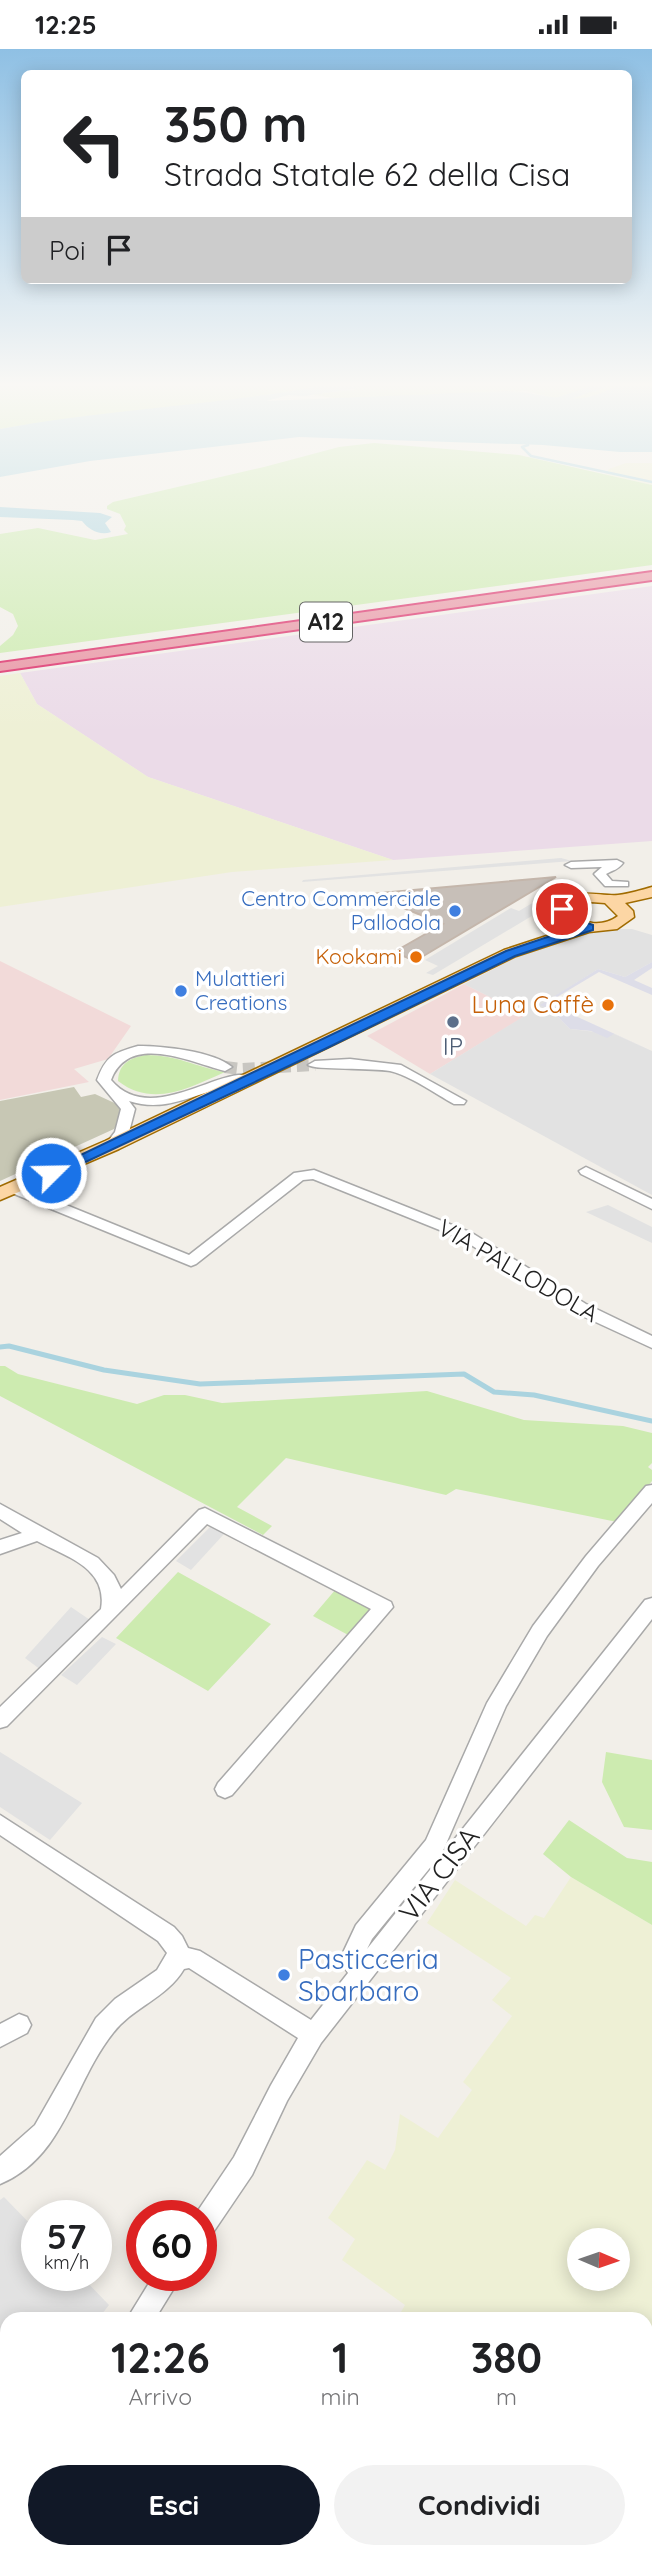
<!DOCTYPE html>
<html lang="it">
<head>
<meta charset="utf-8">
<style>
  :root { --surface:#fff; --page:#f2f2f2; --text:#202124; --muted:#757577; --accent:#111827 }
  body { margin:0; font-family:Quicksand,sans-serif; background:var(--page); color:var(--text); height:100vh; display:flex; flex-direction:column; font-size:26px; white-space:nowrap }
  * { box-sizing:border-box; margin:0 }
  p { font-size:23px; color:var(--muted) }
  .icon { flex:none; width:38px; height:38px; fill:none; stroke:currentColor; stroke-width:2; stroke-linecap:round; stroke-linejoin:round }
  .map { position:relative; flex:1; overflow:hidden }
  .drawer { position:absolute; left:0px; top:2263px; width:653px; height:247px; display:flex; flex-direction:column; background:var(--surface); border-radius:21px 21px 0 0; box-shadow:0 4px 18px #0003 }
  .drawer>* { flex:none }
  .top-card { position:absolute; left:21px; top:21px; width:611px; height:214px; border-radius:10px; box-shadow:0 4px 18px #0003; background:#fff; color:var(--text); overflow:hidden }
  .needle { width:46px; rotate:92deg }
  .buttons { position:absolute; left:567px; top:2179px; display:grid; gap:14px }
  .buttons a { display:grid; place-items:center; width:63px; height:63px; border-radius:50%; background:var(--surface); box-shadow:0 4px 18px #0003; font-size:35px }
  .speed { position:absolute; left:21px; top:2151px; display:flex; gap:14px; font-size:35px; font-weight:700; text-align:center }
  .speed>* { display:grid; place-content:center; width:91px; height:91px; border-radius:50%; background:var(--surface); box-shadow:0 4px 18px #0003; line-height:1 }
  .speed small { font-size:18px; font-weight:400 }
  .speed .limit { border:10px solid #d22; background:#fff; color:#111 }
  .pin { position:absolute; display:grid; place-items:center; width:60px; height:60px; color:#fff; margin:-30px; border:4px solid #fff; border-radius:50%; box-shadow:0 2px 7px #0007 }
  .me { position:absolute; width:77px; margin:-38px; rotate:67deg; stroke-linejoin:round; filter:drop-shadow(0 0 5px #0008) }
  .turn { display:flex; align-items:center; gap:24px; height:147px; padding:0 28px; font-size:32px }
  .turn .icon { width:91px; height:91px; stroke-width:2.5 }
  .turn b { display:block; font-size:49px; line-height:60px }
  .then { display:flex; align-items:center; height:66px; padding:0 28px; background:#0003; gap:14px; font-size:26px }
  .eta { display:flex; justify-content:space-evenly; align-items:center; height:119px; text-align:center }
  .eta b { font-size:42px; font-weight:700; line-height:49px }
  .action { display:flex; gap:14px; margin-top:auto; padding:14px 28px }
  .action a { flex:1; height:80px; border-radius:42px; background:var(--accent); color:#fff; font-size:28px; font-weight:700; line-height:80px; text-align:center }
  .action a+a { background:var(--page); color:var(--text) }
  .status { display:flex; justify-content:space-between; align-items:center; height:49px; padding:0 35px; background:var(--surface); direction:ltr }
  .status svg { height:19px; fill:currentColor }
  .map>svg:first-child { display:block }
</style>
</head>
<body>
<div class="status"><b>12:25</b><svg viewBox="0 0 49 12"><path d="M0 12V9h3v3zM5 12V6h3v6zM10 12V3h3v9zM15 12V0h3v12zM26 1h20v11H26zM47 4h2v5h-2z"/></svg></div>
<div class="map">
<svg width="652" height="2508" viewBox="0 0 652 2508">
  <rect width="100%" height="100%" fill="#f2efe9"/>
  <!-- commercial -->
  <path fill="#f2dad9" d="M0,912L131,977L108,1010L74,1020L89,1033L0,1051Z
    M464,935L527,966L430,1025L367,987Z"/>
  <!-- industrial -->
  <path fill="#ebdbe8" d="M652,537V792L393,811L148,728L37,655L20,624Z"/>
  <!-- construction -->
  <path fill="#c7c7b4" d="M74,1038L81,1048L95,1045L121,1057L118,1074L114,1080L0,1132V1052Z"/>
  <!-- farmland -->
  <path fill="#eef0d5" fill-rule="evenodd" d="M626,414H652V436L605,425L609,420Z
    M20,624L37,655L148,728L393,811L232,823L0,858V627Z
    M571,1828L652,1876V2508H378L381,2502H646V2270H397L405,2256L342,2211L355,2190L328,2169L367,2111L385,2121L395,2101L400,2065L438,2089L472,2041L463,2033L512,1967L492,1951L511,1929L427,1874L455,1831L526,1877L535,1866L544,1869ZM618,2191V2230H579V2191Z"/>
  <!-- grass -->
  <path fill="#cdebb0" d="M0,334H334C224,358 111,360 0,380Z
    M347,334H628L607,343L580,350L554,349L526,342L381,349H333L309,345L354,341L356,337Z
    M374,394L519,406L652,436V516L0,604V597L13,586L18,577L13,565L0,558V485L38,479L95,491L128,485L124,481L126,477L120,465L107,460V457L113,453L264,418L339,398Z
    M146,1006C178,1006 195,1018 225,1023C189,1039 153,1059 118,1032C119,1014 130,1009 146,1006Z
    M0,1317H5L18,1325L137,1355L164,1346H185L222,1354L427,1342L524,1371L623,1377L652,1384V1414L648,1418L652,1421V1432L617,1473L456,1440L446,1446L286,1409L237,1458L272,1477L263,1486L0,1347Z
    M178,1523L271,1575L208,1642L116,1589Z
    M336,1540L372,1560L350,1587L313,1567Z
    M606,1703L652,1711V1781L624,1778L602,1733Z
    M569,1771L627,1809L652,1813V1876L571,1828L543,1805Z"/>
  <!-- parking -->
  <path fill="#e2e2e2" d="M561,809L572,812L302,833L303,831Z
    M559,838L572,843L433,926L426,924L438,917L425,911L511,859L519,862Z
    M597,880H632L652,886V913L625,928L598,920L541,956L552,962L570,980L614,985L652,1002V1146L430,1025L526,966L464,935L531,901Z
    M608,1156L652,1178V1194L586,1163Z
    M211,1477L224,1485L191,1521L176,1512Z
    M71,1558L90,1571L41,1621L25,1609Z
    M102,1588L116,1595L77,1636L61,1626Z
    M0,1703L82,1754L50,1791L0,1758Z
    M4,2148L37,2182V2226H80L109,2256L98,2270H7V2312L0,2307V2151Z"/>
  <!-- plaza -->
  <path fill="#dddde8" d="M652,913V919L634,931L652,939V946L599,923L547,954L652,1002L614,985L607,989L591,982L570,980L552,962L540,956L598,920L625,928Z"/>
  <!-- water -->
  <path fill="#aad3df" d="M334,334H350L348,337L359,339L304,347L288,346L266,352L507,342C533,343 557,352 583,349C600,347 615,336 630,334C637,332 645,334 652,334V403H620L543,396L299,388L90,412L0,428V380C111,359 224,357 334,334Z
    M0,458L100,464L112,468L105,474L111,483C100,487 89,481 82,472L73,471L0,468Z"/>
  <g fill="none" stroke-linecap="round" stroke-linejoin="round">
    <!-- stream-far1 -->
    <path stroke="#aad3df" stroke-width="2.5" d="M528,396L522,398L531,407L652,433"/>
    <!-- stream -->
    <path stroke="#aad3df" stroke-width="5" d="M0,1298L9,1297L104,1321L200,1335L464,1325L494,1343L534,1346L652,1372"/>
    <!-- river -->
    <path fill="#aad3df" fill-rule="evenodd" d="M601,334H618L529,364L525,365L519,361Z"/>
  </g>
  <!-- building -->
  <path fill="#c7bfb8" stroke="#c4b6ab" stroke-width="2" d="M556,828L415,912L394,903L443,875L369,845Z"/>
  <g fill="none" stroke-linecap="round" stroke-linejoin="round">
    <!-- minor-tunnel -->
    <path stroke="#c8c6c1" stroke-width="12" stroke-dasharray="12 6" stroke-linecap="butt" d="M225,1018L241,1020L315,1016"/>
    <!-- minor casing -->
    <g stroke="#a9a9a9" stroke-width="3">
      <path id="minor" d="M617,811L623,814C618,821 613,821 606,825L612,832L628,833V837H605L594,825L602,818L571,819L565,816L571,813Z
        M138,997C162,997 213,1002 232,1018L225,1022C190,1013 129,983 111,1031C153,1081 230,1008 256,1030L254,1033C243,1035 231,1035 221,1039C189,1048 163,1063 129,1052L135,1060L129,1083L117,1099H107L105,1096L115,1083L121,1060L97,1031C106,1007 113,1004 138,997Z
        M350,1010L401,1016L466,1052L464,1055H454C436,1045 409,1026 390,1022C374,1019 314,1021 308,1016L315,1012Z
        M586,1118L652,1150V1160L581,1125L579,1122Z
        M314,1121L472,1184L586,1255L652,1287V1299L574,1263L462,1190L313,1130L303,1131L196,1215L191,1217L7,1142L5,1139L12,1135L17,1136L189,1206L294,1124Z
        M652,1436V1454L598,1517L547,1587L506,1657L442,1804L372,1890L367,1900L645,1551L652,1549V1570L321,1994L287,2052L252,2126L210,2188L201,2191V2166H195L234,2108L271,2036L298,1989L189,1919L184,1920C167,1949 133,1958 113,1984C73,2034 65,2108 0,2135V2107L35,2076L96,1969L115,1950L157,1921L167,1904L158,1892L0,1786V1766L174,1878L182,1887L188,1899L200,1902L311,1971L348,1924L340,1910L356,1876L426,1791L487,1654L533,1577L586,1507L646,1437Z
        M0,1455L98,1509L114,1526L121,1540L199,1461L205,1459L391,1553L393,1558L232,1746L225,1749L218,1746L215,1740L218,1734L371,1560L207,1475L7,1677L0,1679V1658L101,1560C108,1519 67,1508 37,1492L0,1505V1491L22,1484L0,1470Z
        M19,1965L27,1968L31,1976L27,1984L0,1998V1975Z
        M154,2226H182L155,2270H127Z
        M0,2341L7,2343V2370L0,2368Z
        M7,2455V2491L0,2494V2458Z
        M189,2502H227L229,2508H191Z"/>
    </g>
    <!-- major casing -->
    <g stroke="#a06b00" stroke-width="3">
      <path id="major" d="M652,838V848L625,854L633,862L634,868L617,880L589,883L516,907L119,1100L0,1151V1138L105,1092L504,901L571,879L554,865C557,834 600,848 618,846C629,845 641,841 652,838ZM591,853L605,854L618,867C603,878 584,876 570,864L574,856Z"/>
    </g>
    <!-- highway casing -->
    <g stroke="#dc2a67" stroke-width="4">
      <path id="highway" d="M652,523V531L0,622V614Z"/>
    </g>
    <!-- minor -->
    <use href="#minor" fill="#fff" fill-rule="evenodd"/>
    <!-- major -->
    <use href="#major" fill="#fcd6a4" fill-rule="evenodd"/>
    <!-- highway -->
    <use href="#highway" fill="#e892a2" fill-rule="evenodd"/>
  </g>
  <!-- sky -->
  <linearGradient id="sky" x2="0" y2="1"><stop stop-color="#8fc0e4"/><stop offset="0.49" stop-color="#f9f8f5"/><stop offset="1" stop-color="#f9f8f5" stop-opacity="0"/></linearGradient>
  <rect width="652" height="685" fill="url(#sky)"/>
  <!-- route -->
  <path fill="#1a73e8" stroke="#114b97" stroke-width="2" d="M562,857L566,858L573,869L593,876V881L515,907L327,999L56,1127L51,1128L43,1124L506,902L577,878L565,874L556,860Z"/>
  <!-- markers -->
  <g fill="#3f7fe0" stroke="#fff" stroke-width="2.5">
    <circle cx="455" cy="862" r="7"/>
    <circle cx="181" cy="942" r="7"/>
    <circle cx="284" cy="1926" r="7"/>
  </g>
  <g fill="#e8710a" stroke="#fff" stroke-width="2.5">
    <circle cx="416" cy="908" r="7"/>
    <circle cx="608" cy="956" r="7"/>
  </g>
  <circle fill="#5c6f8a" stroke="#fff" stroke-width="2.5" cx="453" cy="973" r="7"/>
  <g text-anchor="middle" stroke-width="7" stroke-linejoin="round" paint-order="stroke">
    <!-- far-shop labels -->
    <g font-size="21" fill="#366cbe" stroke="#fff" text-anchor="end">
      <text x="441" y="857">Centro Commerciale<tspan x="441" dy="24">Pallodola</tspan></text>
      <text x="195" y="937" text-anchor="start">Mulattieri<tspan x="195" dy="24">Creations</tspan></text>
    </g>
    <!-- far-food labels -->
    <g font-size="21" fill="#c56008" stroke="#fff" text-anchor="end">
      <text x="402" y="915">Kookami</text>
    </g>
    <!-- shield labels -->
    <rect fill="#fff" stroke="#646464" stroke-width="2" x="300" y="553.5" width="52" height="39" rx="5"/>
    <g font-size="23" font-weight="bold" fill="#222">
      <text x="326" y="581">A12</text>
    </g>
    <!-- food labels -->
    <g font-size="24" fill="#c56008" stroke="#fff" text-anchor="end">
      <text x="594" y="964">Luna Caffè</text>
    </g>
    <!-- service labels -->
    <g font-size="24" fill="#4e5e75" stroke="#fff">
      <text x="453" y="1006">IP</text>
    </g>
    <!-- street labels -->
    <g font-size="24" fill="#222" stroke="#fff">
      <text transform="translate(518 1222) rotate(30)" y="8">VIA PALLODOLA</text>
    </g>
    <!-- near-street labels -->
    <g font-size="28" fill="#222" stroke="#fff">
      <text transform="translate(439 1825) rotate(-52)" y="10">VIA CISA</text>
    </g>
    <!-- near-shop labels -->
    <g font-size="28" fill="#366cbe" stroke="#fff" text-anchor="start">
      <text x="298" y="1920">Pasticceria<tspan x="298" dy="32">Sbarbaro</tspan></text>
    </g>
  </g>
</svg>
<div class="buttons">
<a><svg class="needle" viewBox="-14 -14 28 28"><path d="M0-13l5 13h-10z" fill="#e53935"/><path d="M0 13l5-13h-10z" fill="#757577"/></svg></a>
</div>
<div class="speed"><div>57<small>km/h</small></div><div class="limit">60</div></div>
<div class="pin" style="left:562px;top:860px;background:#d93025"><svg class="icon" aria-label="arrive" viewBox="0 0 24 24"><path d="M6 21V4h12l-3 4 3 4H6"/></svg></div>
<svg class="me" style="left:51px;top:1124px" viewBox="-20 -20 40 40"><circle r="17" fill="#1a73e8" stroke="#fff" stroke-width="3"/><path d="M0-11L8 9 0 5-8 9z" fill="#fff"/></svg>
<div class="top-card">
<div class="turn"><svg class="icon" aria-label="left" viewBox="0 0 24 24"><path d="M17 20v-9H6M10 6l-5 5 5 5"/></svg><div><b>350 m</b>Strada Statale 62 della Cisa</div></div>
<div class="then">Poi<svg class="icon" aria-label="arrive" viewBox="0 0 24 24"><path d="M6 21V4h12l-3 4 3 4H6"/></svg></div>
</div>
<section class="drawer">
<div class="eta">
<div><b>12:26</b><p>Arrivo</p></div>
<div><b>1</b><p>min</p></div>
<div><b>380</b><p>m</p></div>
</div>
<div class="action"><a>Esci</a><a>Condividi</a></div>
</section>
</div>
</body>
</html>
